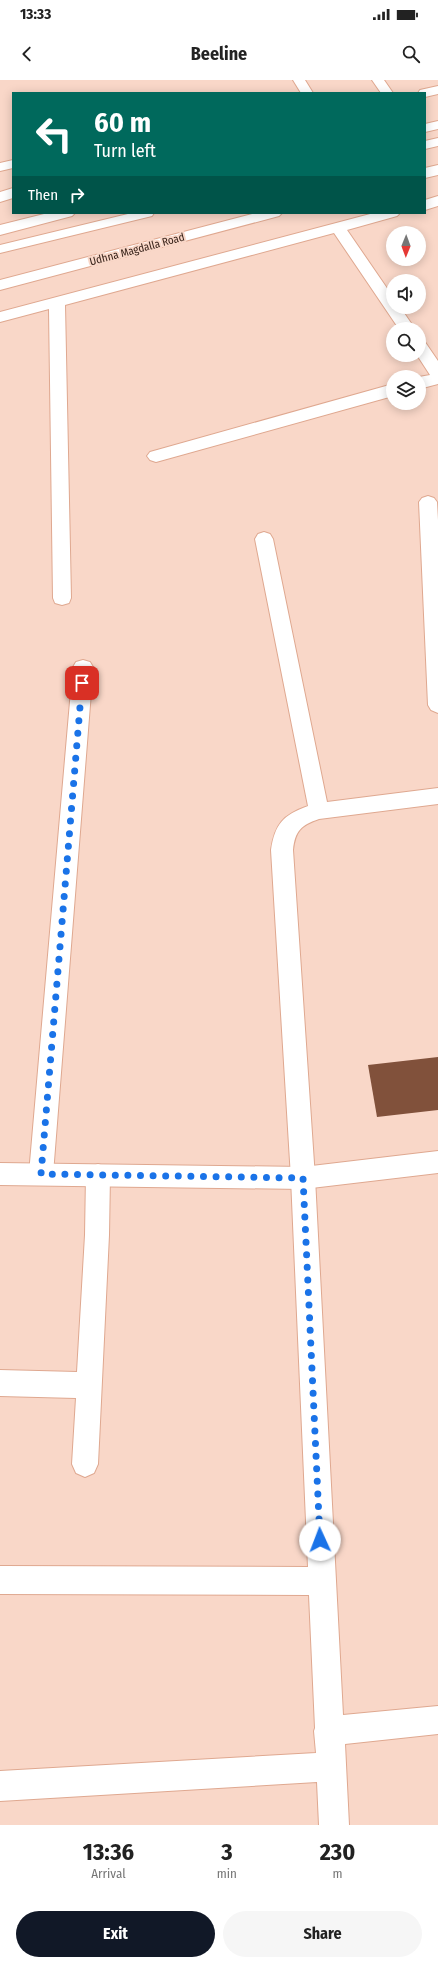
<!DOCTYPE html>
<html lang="en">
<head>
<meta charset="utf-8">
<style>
  :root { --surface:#fff; --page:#f6f6f6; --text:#222; --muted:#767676; --accent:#111827 }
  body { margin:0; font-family:"Fira Sans Condensed",sans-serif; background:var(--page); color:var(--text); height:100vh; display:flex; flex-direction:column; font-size:15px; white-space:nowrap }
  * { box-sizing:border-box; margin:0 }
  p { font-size:13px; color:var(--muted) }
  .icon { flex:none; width:22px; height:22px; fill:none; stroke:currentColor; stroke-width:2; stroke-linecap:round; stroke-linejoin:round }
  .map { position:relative; height:1745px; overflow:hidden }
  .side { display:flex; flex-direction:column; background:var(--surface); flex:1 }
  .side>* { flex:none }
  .top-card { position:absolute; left:12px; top:12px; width:414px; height:122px; border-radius:0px; box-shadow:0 2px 10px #0003; background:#00695c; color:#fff; overflow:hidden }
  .needle { width:26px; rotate:181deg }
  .fabs { position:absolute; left:386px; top:146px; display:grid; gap:8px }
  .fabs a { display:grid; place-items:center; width:40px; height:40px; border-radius:50%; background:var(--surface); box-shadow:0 2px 10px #0003; font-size:20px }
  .pin { position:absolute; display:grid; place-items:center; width:34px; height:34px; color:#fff; margin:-17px; border-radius:8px; box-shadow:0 2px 6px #0006 }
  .me { position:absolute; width:44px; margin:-22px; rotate:358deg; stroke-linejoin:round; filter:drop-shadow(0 0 3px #0008) }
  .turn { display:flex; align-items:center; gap:14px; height:84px; padding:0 16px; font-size:18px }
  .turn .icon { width:52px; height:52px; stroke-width:2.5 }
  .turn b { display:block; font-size:28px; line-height:34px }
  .then { display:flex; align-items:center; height:38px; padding:0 16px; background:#0003; gap:8px; font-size:15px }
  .eta { display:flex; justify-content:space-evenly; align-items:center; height:68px; text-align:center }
  .eta b { font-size:24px; font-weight:700; line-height:28px }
  .action { display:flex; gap:8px; margin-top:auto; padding:8px 16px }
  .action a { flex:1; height:46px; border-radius:24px; background:var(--accent); color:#fff; font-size:16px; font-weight:700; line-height:46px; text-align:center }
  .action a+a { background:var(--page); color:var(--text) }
  .status { display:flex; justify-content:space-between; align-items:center; height:28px; padding:0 20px; background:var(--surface); direction:ltr }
  .status svg { height:11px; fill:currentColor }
  header { display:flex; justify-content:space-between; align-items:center; height:52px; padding:0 16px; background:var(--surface); font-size:18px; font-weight:700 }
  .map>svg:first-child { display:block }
</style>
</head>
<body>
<div class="status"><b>13:33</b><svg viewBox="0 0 49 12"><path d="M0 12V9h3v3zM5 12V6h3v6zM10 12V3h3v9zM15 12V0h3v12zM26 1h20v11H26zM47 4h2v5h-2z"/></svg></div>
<header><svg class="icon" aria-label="back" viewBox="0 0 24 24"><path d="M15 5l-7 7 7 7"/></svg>Beeline<svg class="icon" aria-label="search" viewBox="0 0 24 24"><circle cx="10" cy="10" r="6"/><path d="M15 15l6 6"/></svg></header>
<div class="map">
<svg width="438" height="1745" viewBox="0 0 438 1745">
  <rect width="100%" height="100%" fill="#f9d7c8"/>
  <!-- building -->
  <path fill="#81513b" d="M438,977V1030L377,1037L368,985Z"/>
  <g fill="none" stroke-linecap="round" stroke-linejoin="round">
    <!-- lane casing -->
    <g stroke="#dfa890" stroke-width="2">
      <path id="lane" d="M293,0H305L313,13H301Z
        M372,0H384L393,13H381Z
        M438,58V66L425,69V61Z
        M13,80V88L0,91V83Z
        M132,133H154L152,136L0,173V165Z"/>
    </g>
    <!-- street casing -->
    <g stroke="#dfa890" stroke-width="2">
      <path id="street" d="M13,108V118L0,122V112Z
        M438,116V126L425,130V120Z
        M374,133H400L397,136L347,150L393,217V227H400L415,249H399L334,153L65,225L71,518L69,523L62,525L55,523L53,518L49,229L0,242V232Z
        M419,261L425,262L438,281V304L419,309V297L430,295L417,275H419Z
        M393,304V316L156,382L150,380L147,376L150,372Z
        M428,416L434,418L437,422L438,440V633L431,630L428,625L419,422L422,418Z
        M264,452L270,454L273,459L327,722L438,708V724L319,739C301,745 295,751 293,770L315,1098L343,1635L438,1626V1654L345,1664L349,1745H319L317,1702L0,1721V1691L316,1673L314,1651L315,1648L309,1515L0,1514V1486L308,1487L291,1098L271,770C275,744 283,735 308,726L255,459L258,454Z
        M83,580L90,582L93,587L53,1094L49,1102L41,1105L33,1102L29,1094L73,587L76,582Z
        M98,1084L106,1087L110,1095L109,1155L98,1384L94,1393L85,1397L76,1393L72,1384L76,1318L0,1316V1290L77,1292L85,1155L86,1095L90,1087Z"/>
    </g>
    <!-- secondary casing -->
    <g stroke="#dfa890" stroke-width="2">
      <path id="secondary" d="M438,6V14L425,17V13H418L420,10Z
        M438,41V49L425,52V44Z
        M438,85V95L425,98V88Z
        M48,133H75L72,136L0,155V145Z
        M256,133H282L279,136L0,210V200Z
        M438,1071V1093L303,1109L0,1105V1083L303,1087Z"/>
    </g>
    <!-- lane -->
    <use href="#lane" fill="#fff" fill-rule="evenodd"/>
    <!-- street -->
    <use href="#street" fill="#fff" fill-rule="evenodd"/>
    <!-- secondary -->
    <use href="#secondary" fill="#fff" fill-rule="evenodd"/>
  </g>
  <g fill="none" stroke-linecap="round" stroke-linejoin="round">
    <!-- route -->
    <path stroke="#1a73e8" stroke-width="7" stroke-dasharray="0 12.6" d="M82,603L41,1094L303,1098L320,1460"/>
  </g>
  <g text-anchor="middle" stroke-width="4" stroke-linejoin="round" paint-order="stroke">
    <!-- far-street labels -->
    <g font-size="11" fill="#39241b" stroke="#f9d7c8">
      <text transform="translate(137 169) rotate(-15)" y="4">Udhna Magdalla Road</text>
    </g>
  </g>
</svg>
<div class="fabs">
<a><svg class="needle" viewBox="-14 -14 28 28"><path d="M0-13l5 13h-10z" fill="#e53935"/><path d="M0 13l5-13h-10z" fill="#767676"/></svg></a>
<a><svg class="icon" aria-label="sound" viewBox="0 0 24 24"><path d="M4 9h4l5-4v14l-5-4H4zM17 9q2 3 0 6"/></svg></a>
<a><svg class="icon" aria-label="search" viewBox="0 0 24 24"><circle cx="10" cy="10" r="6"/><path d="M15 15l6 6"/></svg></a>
<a><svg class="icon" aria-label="layers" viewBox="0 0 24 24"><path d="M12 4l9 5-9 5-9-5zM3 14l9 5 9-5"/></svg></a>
</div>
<div class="pin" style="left:82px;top:603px;background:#d93025"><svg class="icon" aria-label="arrive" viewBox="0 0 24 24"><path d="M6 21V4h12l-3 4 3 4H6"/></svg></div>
<svg class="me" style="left:320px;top:1460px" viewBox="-20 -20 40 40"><circle r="19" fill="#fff"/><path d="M0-13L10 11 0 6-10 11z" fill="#1a73e8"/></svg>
<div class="top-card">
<div class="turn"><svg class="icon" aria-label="left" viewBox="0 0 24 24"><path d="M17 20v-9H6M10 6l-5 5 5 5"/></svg><div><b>60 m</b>Turn left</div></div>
<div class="then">Then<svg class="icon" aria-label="right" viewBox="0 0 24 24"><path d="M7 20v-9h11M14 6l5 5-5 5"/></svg></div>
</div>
</div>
<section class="side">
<div class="eta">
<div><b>13:36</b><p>Arrival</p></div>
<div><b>3</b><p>min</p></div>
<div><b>230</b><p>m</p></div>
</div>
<div class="action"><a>Exit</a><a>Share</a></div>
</section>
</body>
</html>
